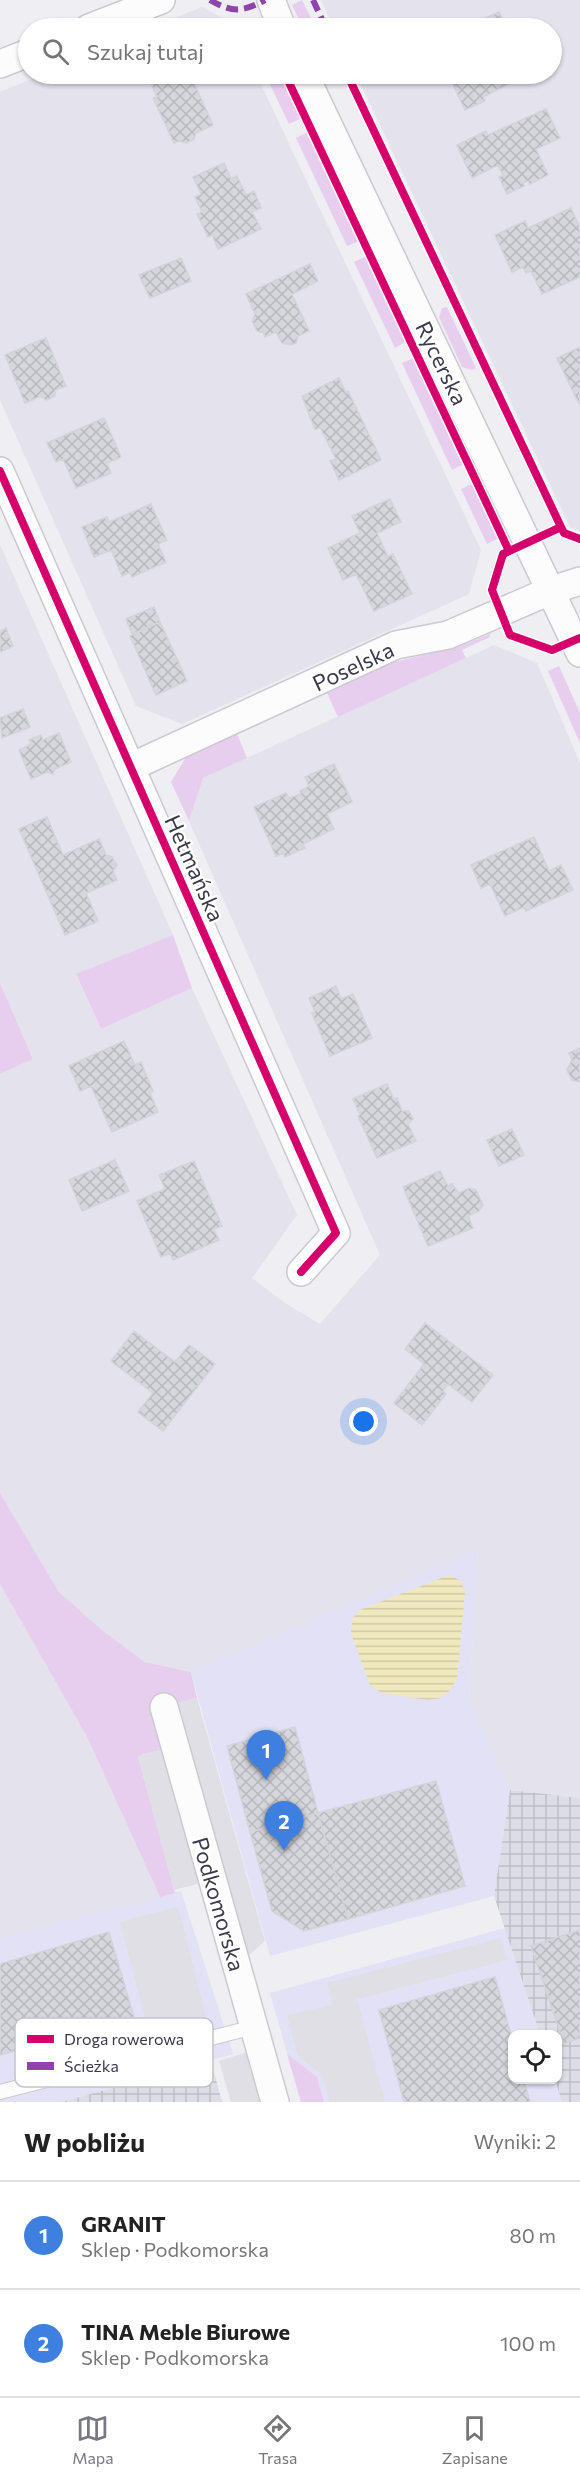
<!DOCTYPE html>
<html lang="pl">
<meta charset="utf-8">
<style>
body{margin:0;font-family:Commissioner,sans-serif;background:#f6f6f6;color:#222}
.controls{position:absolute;right:18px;bottom:18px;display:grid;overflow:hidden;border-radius:12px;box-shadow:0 2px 4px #0004}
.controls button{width:54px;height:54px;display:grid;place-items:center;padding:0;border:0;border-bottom:2px solid #e0e0e0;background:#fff;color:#222;font:30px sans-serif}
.you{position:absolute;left:364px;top:1422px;width:21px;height:21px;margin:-15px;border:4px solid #fff;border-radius:50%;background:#1a73e8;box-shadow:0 0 0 9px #1a73e833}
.badge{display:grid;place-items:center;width:39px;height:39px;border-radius:50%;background:#787885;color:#fff;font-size:20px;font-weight:700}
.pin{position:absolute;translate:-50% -50px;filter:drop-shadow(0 2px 3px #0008)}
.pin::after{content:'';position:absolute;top:32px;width:21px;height:18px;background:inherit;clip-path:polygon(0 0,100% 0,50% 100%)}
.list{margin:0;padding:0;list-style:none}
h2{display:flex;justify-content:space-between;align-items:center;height:78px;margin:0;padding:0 24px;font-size:26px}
h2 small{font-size:20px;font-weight:400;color:#767676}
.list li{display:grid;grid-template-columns:39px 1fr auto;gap:18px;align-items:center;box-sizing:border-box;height:108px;padding:0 24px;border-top:2px solid #e0e0e0}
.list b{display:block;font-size:22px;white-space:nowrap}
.list p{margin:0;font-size:20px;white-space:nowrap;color:#767676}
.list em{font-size:20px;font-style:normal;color:#767676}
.icon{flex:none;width:33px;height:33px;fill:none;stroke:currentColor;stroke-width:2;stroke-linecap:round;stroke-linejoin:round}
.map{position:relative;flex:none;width:580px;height:2102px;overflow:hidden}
.search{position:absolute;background:#fff;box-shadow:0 2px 4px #0004;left:18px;right:18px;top:18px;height:66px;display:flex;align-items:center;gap:15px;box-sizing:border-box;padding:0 21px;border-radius:33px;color:#767676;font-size:22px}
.sheet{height:294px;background:#fff}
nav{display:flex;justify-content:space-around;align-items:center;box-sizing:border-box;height:84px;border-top:2px solid #e0e0e0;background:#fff;font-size:16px;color:#767676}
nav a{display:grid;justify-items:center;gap:3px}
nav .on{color:#787885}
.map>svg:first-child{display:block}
</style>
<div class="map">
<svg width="580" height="2102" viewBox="0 0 580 2102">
<defs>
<pattern id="industrial-grid" width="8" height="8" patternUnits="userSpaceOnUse" patternTransform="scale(1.5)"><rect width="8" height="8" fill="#dddde5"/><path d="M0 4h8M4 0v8" fill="none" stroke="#bebec6"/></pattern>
<pattern id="water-rules" width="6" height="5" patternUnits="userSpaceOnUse" patternTransform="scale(1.5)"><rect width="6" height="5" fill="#f1e9be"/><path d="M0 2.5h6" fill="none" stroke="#cfc9a5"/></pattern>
<pattern id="building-cross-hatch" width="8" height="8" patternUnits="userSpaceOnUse" patternTransform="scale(1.5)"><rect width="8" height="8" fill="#d6d6dd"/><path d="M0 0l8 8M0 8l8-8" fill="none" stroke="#b8b8bf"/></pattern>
</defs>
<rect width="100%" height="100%" fill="#eeeef3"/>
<path fill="#e3e2ed" d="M321 0H580V531L570 527 356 74H552V28H334Z
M202 7 233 24 235 28H150Z
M44 74H256L481 550 469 594 182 724 136 706 0 400V92Z
M0 545 173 935 76 975 101 1029 192 988 297 1215 252 1278 285 1303 320 1324 380 1255 189 821 203 778 466 658 494 645 537 663 580 763V1798L510 1790 469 1700 478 1549 191 1672 145 1662 103 1631 59 1592 0 1493V1074L33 1059 0 983Z
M0 1584 87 1737 160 1897 0 1938Z"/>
<path fill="#e2e1f5" d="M478 1548 469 1700 510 1790 494 1896 270 1956 191 1672Z
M181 1891 233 2054 61 2102H0V1938Z
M505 1928 540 2034H512V2080H555L562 2102H301L270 1993Z"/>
<path fill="url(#industrial-grid)" d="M510 1790 580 1798V2102H562L555 2080H558V2034H540L494 1896Z
M211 2061 222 2102H61Z"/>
<path fill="#e8ceee" d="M302 0 316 28H303L292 5Z
M265 74H280L302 118 289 124Z
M308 132 360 241 347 246 296 138Z
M367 256 407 341 395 348 354 262Z
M447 307 476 368 472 370 462 367 439 317 442 308Z
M414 358 464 464 452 470 402 363Z
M473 483 499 538 487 544 461 489Z
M490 634V637L462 650 466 658 338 717 326 691 386 664 457 647Z
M559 666 580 713V743L548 671Z
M236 731 247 758 203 778 189 821 171 782 186 757Z
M173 935 192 988 101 1029 76 974Z
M0 983 33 1059 0 1074Z
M0 1493 59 1592 103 1631 145 1662 191 1672 197 1698 152 1710 163 1749 138 1756 175 1893 160 1897 87 1737 0 1584Z
M287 2054 317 2077 324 2102H301Z"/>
<path fill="#dfdfe5" d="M197 1698 265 1941 237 1966 212 1880 174 1890 138 1756 174 1746 164 1707Z
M178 1907 207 2022 150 2036 120 1922Z
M501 1938 507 1960 357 1999 385 2102H330L322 2075 298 2056 287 2015 333 2005 327 1983Z
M260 2048 275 2102H231L219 2061Z"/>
<path fill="url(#water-rules)" d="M449 1575 460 1580 465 1591 457 1679 449 1691 440 1698 428 1700 382 1693 370 1685 351 1633 352 1620 360 1610Z"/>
<path fill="url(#building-cross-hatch)" stroke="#d4d3db" stroke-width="1.5" d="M499 12 507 28H463Z
M147 74H185L189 83 193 81 213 125 196 133 194 139 187 143 179 141 174 143 153 98 157 97Z
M448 74H504L509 84 483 97 485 101 465 110Z
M546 109 560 138 536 149 548 175 530 184 528 181 523 183 524 186 507 194 499 177 503 176 498 165 472 178 457 145 486 131 488 135Z
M224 163 231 179 237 176 246 195 254 191 261 208 252 212 261 229 218 249 212 235 208 237 197 214 202 212 195 197 201 194 193 177Z
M571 208 580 228V277L542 294 531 271 526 273 523 267 512 272 495 235 525 221 528 228Z
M181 258 191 281 150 298 139 275Z
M310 264 318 281 292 294 309 331 298 336 296 343 290 345 282 343 276 332 265 337 264 333 257 331 252 321 255 314 246 294Z
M46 338 66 386 55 390V396L46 400 41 396 25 403 5 355Z
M580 347V403L579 404 557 358Z
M339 378 346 393 348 391 381 460 339 480 330 461 336 459 320 427 315 430 302 396Z
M104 418 121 457 107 463 111 473 76 488 63 459 56 462 47 443Z
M390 499 401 522 377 533 388 557 393 554 412 594 374 611 356 574 343 580 328 548 360 533 352 516Z
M151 504 167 540 158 544 166 562 132 577 130 572 122 576 111 550 94 557 82 527 107 517 109 522Z
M154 607 160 622 132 634 126 619Z
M160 622 187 681 156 695 130 636Z
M6 628 13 646 0 652V631Z
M23 709 30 727 2 738 0 718Z
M59 733 71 762 55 769 53 774 47 772 31 779 19 750 31 744 29 740 41 735 43 740Z
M334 764 352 802 327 814 334 829 303 844 305 848 285 857 283 853 276 856 254 807 286 793 289 798 301 794 300 791 309 786 305 777Z
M47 817 63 855 99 839 106 855 112 857 117 865 113 871 117 880 86 893 98 921 65 935 19 829Z
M534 837 549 871 561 865 573 890 526 911 524 907 505 916 490 884 481 888 471 865Z
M336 986 341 999 353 994 372 1038 330 1056 312 1013 315 1012 309 998Z
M124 1041 135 1065 141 1062 153 1091 150 1093 158 1112 112 1132 91 1086 80 1091 69 1066Z
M580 1048V1082L572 1080 567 1070 572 1059 569 1053Z
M387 1084 394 1100 397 1098 402 1111H409L413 1119 408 1124 416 1141 377 1158 358 1116 360 1115 353 1099Z
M512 1129 524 1155 499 1166 487 1140Z
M115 1160 129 1191 82 1211 69 1180Z
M194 1161 222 1226 214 1229 219 1240 173 1260 170 1253 161 1257 137 1201 165 1189 159 1175Z
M440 1171 448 1186 452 1184 459 1193 469 1188 476 1190 483 1205 479 1211 468 1216 473 1228 428 1246 403 1187Z
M425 1323 493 1375 472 1402 448 1384 443 1391 446 1394 422 1425 394 1403 424 1364 405 1349Z
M134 1331 175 1362 189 1345 215 1364 163 1431 138 1412 153 1393 111 1361Z
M295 1727 318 1813 250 1832 227 1746Z
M436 1781 465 1886 348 1919 318 1813Z
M318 1813 348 1919 304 1931 272 1911 250 1832Z
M580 1930V2038L564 2044 531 1946Z
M109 1932 134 2017 0 2055V1964Z
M495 1977 512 2038V2080H524L530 2102H404L379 2010Z"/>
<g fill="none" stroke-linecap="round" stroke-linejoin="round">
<defs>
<path id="lane" d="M0 2092 254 2027"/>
<path id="street" d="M271 0 282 28
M89 28 161 0
M0 64 28 53
M304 74 580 653
M0 471 336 1233 301 1272
M131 767 396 645 448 635 552 590 580 581
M164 1707 275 2102"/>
</defs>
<use href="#lane" stroke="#cacad0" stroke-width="16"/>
<use href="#street" stroke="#cacad0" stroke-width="30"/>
<use href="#lane" stroke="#fcfcfd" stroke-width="14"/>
<use href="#street" stroke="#fcfcfd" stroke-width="27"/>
<path stroke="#8e44ad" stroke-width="6" stroke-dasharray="12 6" stroke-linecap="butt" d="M210 0C232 13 243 12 265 0
M313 0 326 28"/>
<defs>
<path id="cycleway" d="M285 74 509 551
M347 74 561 527 564 533 580 539
M0 471 336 1233 301 1272
M561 527 503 554 492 590 510 635 552 650 580 638"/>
</defs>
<use href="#cycleway" stroke="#fff" stroke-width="11"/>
<use href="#cycleway" stroke="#d6006c" stroke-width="8"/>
</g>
<g text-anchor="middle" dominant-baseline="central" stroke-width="4.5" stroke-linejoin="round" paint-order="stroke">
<g font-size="22" fill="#39394a" stroke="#fff">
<text transform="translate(442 363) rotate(64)">Rycerska</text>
<text transform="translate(353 666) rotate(-25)">Poselska</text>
<text transform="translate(195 868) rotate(66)">Hetmańska</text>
<text transform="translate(219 1904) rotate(74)">Podkomorska</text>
</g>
</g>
<rect x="15" y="2018" width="198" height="69" rx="9" fill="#fff" stroke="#c4c4c9" stroke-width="1.5"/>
<rect x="27" y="2035" width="27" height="8" fill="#d6006c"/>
<rect x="27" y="2062" width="27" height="8" fill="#8e44ad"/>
<g font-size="16" fill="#39394a">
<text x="64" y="2045">Droga rowerowa</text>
<text x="64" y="2072">Ścieżka</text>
</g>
</svg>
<div class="controls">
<button><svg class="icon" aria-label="locate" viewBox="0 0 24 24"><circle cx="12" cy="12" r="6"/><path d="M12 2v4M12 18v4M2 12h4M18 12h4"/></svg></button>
</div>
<div class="you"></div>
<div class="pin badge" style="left:266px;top:1780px;background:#3f7fe0">1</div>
<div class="pin badge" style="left:284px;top:1851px;background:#3f7fe0">2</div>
<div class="search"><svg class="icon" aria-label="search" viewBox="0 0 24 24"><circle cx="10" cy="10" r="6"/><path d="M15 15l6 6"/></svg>Szukaj tutaj</div>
</div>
<section class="sheet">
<h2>W pobliżu<small>Wyniki: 2</small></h2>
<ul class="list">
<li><span class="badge" style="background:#3f7fe0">1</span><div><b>GRANIT</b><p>Sklep · Podkomorska</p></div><em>80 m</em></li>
<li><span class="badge" style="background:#3f7fe0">2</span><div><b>TINA Meble Biurowe</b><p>Sklep · Podkomorska</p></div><em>100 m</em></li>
</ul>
</section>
<nav>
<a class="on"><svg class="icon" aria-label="map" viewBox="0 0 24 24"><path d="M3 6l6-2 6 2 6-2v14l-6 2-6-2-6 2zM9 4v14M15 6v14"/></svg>Mapa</a>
<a><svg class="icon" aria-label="directions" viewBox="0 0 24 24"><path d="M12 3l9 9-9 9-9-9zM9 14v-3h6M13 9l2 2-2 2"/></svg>Trasa</a>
<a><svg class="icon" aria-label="saved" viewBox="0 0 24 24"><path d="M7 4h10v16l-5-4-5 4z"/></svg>Zapisane</a>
</nav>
